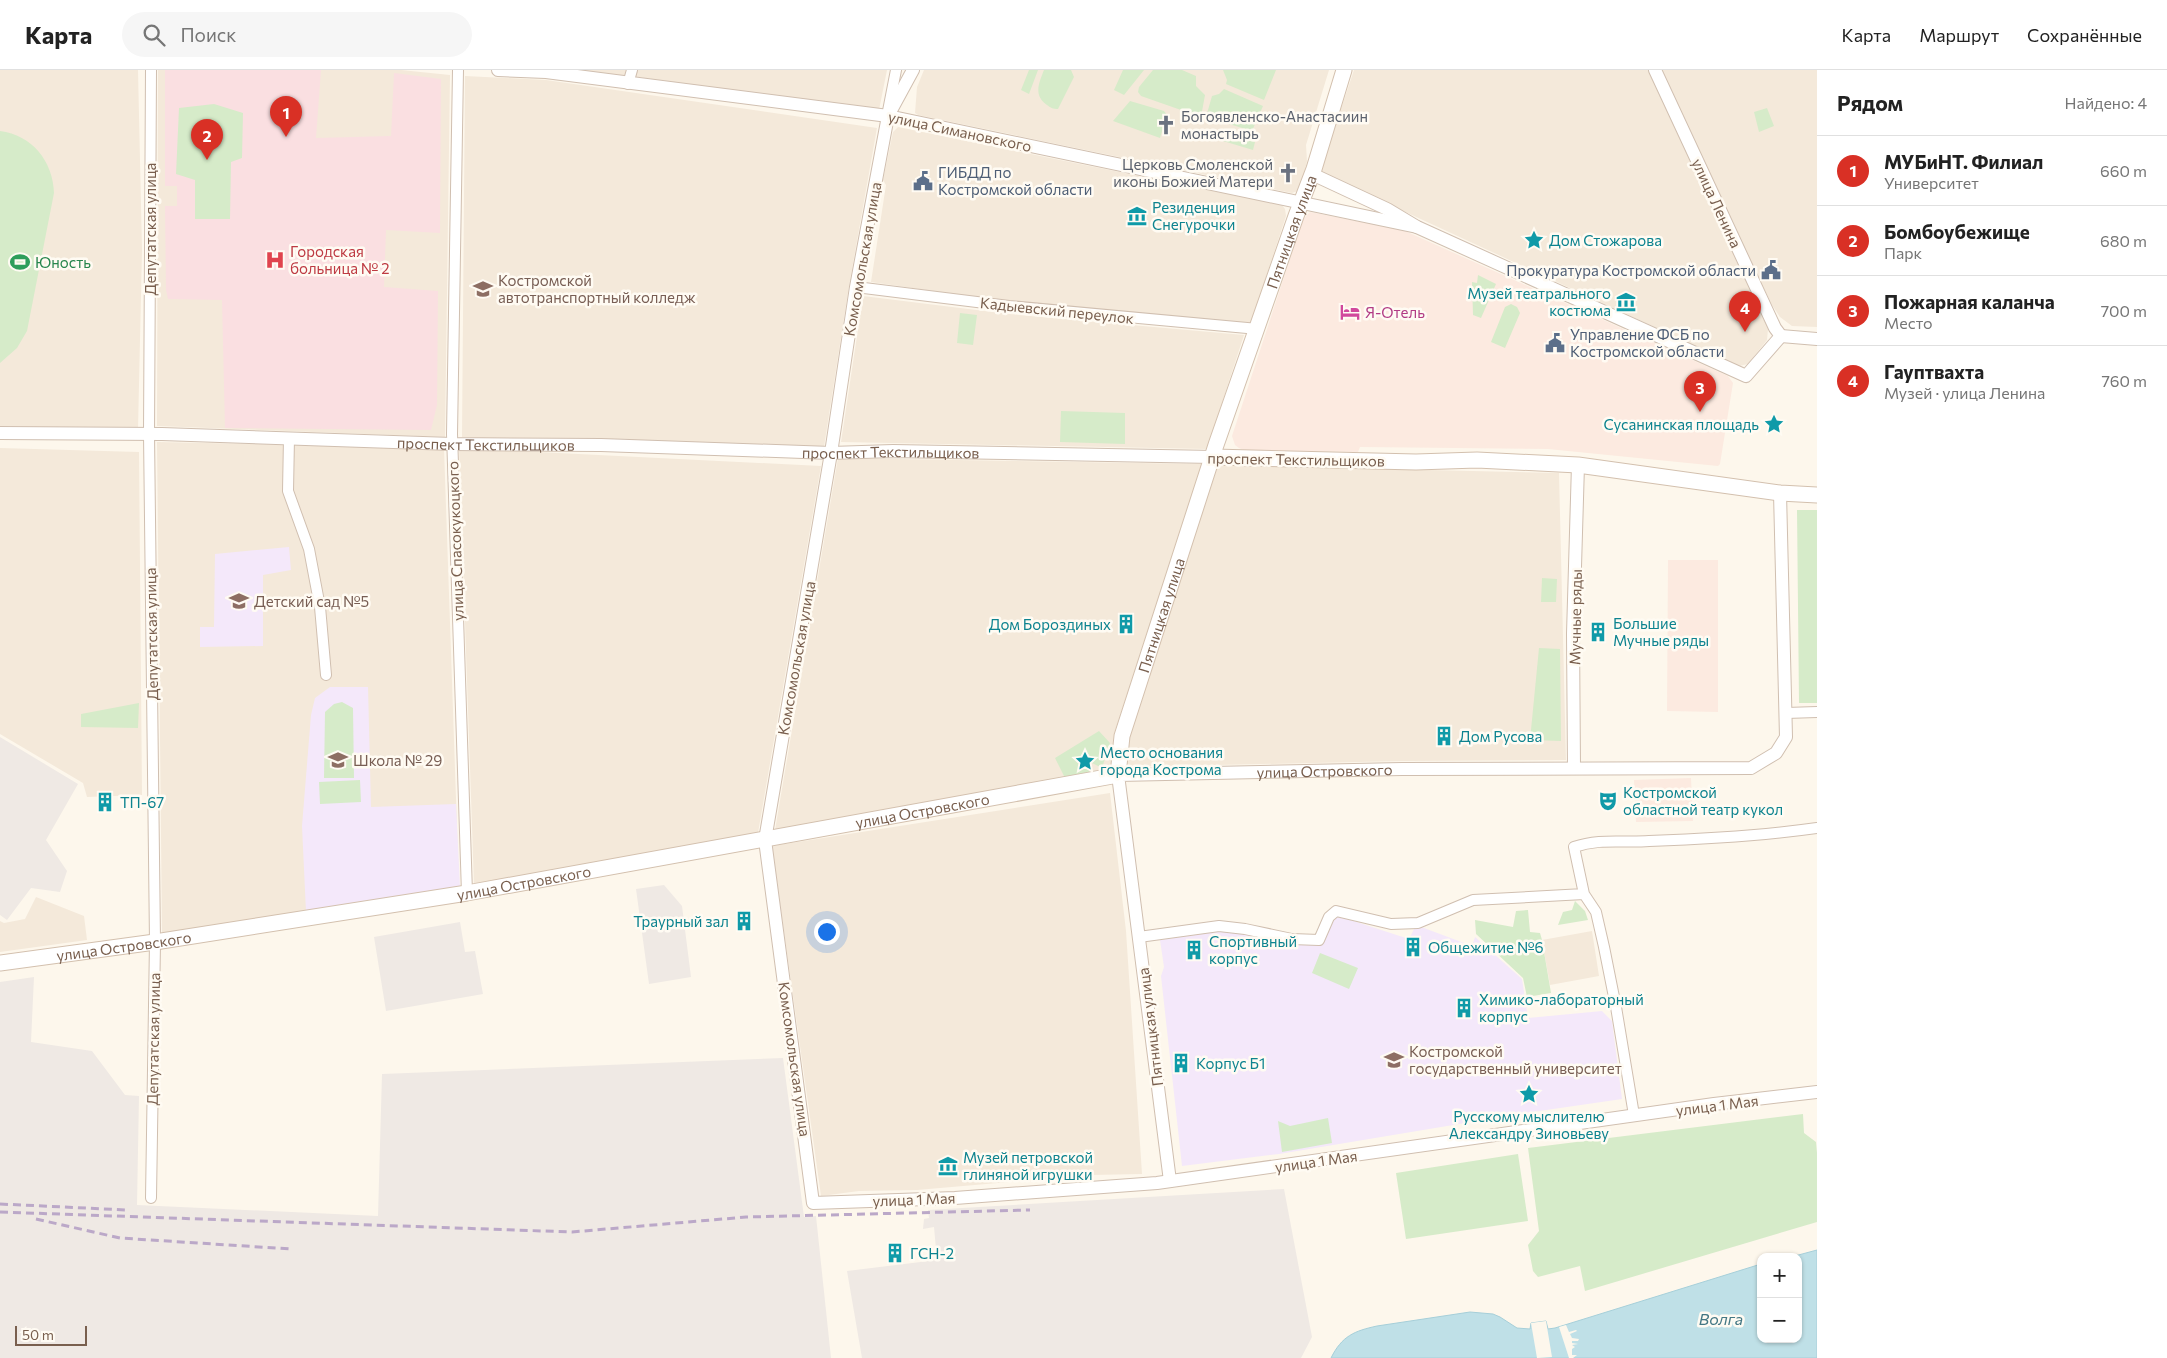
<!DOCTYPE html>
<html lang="ru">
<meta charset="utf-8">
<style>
body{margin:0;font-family:Commissioner,sans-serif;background:#f6f6f6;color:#222}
.controls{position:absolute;right:15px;bottom:15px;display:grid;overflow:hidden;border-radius:10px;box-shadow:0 1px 4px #0004}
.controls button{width:45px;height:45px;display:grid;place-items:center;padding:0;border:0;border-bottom:1px solid #e0e0e0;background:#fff;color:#222;font:25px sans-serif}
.scale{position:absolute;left:15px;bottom:12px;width:72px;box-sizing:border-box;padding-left:5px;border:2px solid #795f4e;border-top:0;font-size:14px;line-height:18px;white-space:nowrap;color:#795f4e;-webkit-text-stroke:4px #fffbf3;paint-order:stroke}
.you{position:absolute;left:826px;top:861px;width:18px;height:18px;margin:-12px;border:4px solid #fff;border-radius:50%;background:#1a73e8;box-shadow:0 0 0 8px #1a73e833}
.badge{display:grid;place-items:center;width:32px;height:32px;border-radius:50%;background:#d93025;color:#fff;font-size:16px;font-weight:700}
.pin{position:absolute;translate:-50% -41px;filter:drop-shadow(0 1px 2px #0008)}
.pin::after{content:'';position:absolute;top:26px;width:18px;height:15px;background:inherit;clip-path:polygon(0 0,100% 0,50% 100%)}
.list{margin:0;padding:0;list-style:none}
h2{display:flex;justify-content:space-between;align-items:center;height:65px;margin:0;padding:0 20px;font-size:21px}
h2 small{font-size:16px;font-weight:400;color:#767676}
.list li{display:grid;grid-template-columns:32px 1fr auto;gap:15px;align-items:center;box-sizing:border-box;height:70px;padding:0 20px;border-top:1px solid #e0e0e0}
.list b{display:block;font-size:19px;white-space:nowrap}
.list p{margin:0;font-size:16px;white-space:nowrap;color:#767676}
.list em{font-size:16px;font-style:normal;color:#767676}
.icon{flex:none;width:28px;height:28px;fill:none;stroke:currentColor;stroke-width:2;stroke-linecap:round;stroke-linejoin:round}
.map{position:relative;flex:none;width:1817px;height:1288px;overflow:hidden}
header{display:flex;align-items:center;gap:30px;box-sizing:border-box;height:70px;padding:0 25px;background:#fff;border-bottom:1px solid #e0e0e0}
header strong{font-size:24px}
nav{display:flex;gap:28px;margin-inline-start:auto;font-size:18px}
.search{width:350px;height:45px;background:#f6f6f6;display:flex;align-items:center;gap:12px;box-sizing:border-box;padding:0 18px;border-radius:28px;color:#767676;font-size:19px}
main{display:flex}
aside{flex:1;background:#fff}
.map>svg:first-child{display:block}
</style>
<header>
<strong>Карта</strong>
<div class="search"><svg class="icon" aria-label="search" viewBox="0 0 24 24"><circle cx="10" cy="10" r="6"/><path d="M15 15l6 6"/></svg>Поиск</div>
<nav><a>Карта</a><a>Маршрут</a><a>Сохранённые</a></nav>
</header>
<main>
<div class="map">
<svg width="1817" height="1288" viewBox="0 0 1817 1288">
<rect width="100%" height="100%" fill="#fdf7ec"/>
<path fill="#f4e9da" d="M0 0H138L142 180 138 360 0 356Z
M158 0H401L450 5 445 367 157 356Z
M567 0H887L879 40 630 6Z
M924 0H1329L1306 75 1307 91 1303 110 1298 121 1292 123 918 45 915 43 917 17Z
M1354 0H1648L1768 259 1767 270 1748 294 1739 296 1321 103 1320 102Z
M1659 0H1817V257L1792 256 1780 247 1772 235Z
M465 6 546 10 877 58 849 216 824 377 543 371 462 367Z
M898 57 1282 135 1285 139 1286 146 1251 253 1003 231 871 212 886 115 883 110 893 62Z
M863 226 1009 244 1244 265 1207 379 841 372Z
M157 372 444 378 459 816 162 864Z
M0 378 139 382 142 725 87 727 83 713 0 664Z
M459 378 821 396 758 763 474 814Z
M838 388 1202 394 1114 664 1110 703 775 760Z
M1218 395 1559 403 1566 690 1402 691 1127 697 1129 668Z
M1110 723 1126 861 1142 1104 1091 1105 917 1120 859 1121 821 1126 772 776Z
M36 827 84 846 87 870 0 882V851L4 853 25 849Z
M1592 861 1599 906 1550 915 1542 870Z"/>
<path fill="#fceae0" d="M1310 142 1403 160 1728 306 1733 313 1720 394 1718 396 1548 379 1360 377 1358 382 1244 380 1239 378 1235 375 1232 366 1303 149Z
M1668 490H1718V642L1667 641Z
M1691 708 1693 751 1636 752 1634 710Z"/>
<path fill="#efe9e4" d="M0 667 78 714 46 770 67 801 60 822 31 818 7 850 0 845Z
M664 815 682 836 691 907 649 914 636 819Z
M460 852 465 882 475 881 483 924 386 941 374 867Z
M34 907 31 972 92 981 125 1025 139 1026 137 1135 378 1146 382 1004 783 988 804 1147 816 1146 831 1288H0V912Z
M1284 1119 1312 1267 1301 1288H862L847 1201 937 1190 934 1157 923 1159 924 1149 929 1148 928 1140Z"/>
<path fill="#f4e8fa" d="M289 477 291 500 263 505V576L200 577V557H214L215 484Z
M330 617H368L371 737 456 734 460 817 306 842 302 756 311 645 315 628Z
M1335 845 1409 869 1416 855 1472 876 1475 867 1522 909 1528 948 1602 941 1612 951 1622 1029 1519 1044 1279 1084 1182 1096 1161 906 1164 897 1160 870 1223 861 1322 875Z"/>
<path fill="#fadfe1" d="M165 0H321L316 68 391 66 394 3 441 9 440 163 386 160 384 217 438 221 437 335 431 360 225 358 222 230 168 229 166 220 165 136H177V116H165Z"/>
<path fill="#d6ebc9" d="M1029 0H1038L1029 24 1021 20Z
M1044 0H1071L1074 7 1058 39C1053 39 1051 38 1047 35 1033 25 1039 13 1044 0Z
M1123 0H1144L1124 25 1114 20Z
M1153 0H1182L1196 6V16L1205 25 1201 47 1141 26 1138 22 1139 17Z
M1223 0H1276L1264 30 1226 14 1227 10Z
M1224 19 1263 36 1252 61 1206 47 1212 26 1219 24Z
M1130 31 1164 41 1167 45 1160 68 1113 51Z
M214 34 243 43 242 88 231 92 230 149H195V110L176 104 179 38Z
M1767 38 1774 56 1759 62 1754 42Z
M0 61C32 65 53 91 54 123L27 261 17 278 0 293Z
M1225 64 1255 72 1253 80 1223 71Z
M1478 205 1496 214 1481 248 1473 245 1472 212 1477 213Z
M1511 234 1517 237 1520 243 1505 278 1491 272 1505 237Z
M960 243 977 245 973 275 957 273Z
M1061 341 1125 343V374L1060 372Z
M1797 440H1817V633H1799Z
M1542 508 1557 509 1556 532H1541Z
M1539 578 1560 579 1561 671 1530 670Z
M342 632 353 638 354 708H324L325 642 334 634Z
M139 633 138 658 81 657V644Z
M1099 661 1110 673 1102 698 1092 693 1089 684H1082L1078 689 1079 695 1088 698 1090 703 1065 708 1055 688Z
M360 710 361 732 320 734 319 712Z
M1575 831 1585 841 1588 850 1558 855 1563 842 1572 840Z
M1528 840 1530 862 1540 863 1542 870 1551 923 1527 927 1523 908 1476 864 1475 850 1513 857 1516 841Z
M1320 883 1358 898 1349 919 1312 903Z
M1803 1044 1804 1063 1816 1072 1817 1083V1152L1585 1221 1580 1196 1538 1207 1533 1201 1528 1175 1539 1161 1528 1078Z
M1328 1048 1332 1073 1282 1082 1278 1051 1290 1056Z
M1518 1084 1528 1151 1406 1169 1396 1103Z"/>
<path fill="#bfe0e7" stroke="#a6cfd9" d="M1817 1180V1288H1331C1342 1266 1354 1261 1377 1256L1470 1242 1493 1244 1500 1247 1517 1258 1530 1259 1531 1253 1546 1251 1548 1259 1555 1258 1761 1194V1269H1798V1187H1791Z"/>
<path fill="#fdf7ec" d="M1546 1251 1552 1287 1537 1288 1531 1253Z
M1566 1255 1569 1262 1576 1260 1577 1261 1570 1264 1572 1268 1579 1269 1578 1271H1572V1273L1578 1274 1572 1275 1575 1277 1572 1279V1285H1577L1573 1288H1569L1559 1257Z"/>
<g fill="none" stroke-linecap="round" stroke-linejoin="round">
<defs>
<path id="minor" d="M151 0 149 364 155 872 151 1128
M458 0 452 364 467 823
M628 14 632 0
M888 41 896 0
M856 217 1009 236 1258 259
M289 368 288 421 309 479 320 537 326 605
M1786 643 1817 642
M1139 867 1219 856 1245 859 1292 869 1319 870 1329 847 1336 841 1391 854 1418 853 1473 830 1584 824
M1634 1045 1616 937 1604 877 1596 842 1584 824 1574 777C1600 768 1622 773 1649 771 1705 769 1761 766 1817 758"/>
<g id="tertiary">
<path d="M498 0 546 2 888 46 1417 157"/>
<path d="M913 0 888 46 856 217 831 383 765 770 813 1133 955 1128 1157 1113 1714 1034 1817 1022"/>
<path d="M1655 0 1775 258 1781 266"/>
<path d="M1312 104 1387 139 1417 157 1746 306 1781 266"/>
<path d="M1781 266 1817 269"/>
<path id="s1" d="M0 363 162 364 452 374 601 375 831 383 893 381 1213 387"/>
<path d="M1574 698 1573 564 1578 395"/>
<path id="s2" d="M1170 1111 1118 705 1402 699 1751 698 1776 683 1786 667 1780 423"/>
</g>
<g id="secondary">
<path d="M1213 387 1416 392 1477 390 1578 395 1780 423 1817 425"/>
<path id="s3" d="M0 893 155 872 467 823 1118 705 1122 666 1216 375 1296 146 1314 99 1344 0"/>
</g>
</defs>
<use href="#minor" stroke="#d0bfb0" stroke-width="12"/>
<use href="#tertiary" stroke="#d0bfb0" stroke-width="14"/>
<use href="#secondary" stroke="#d3c0ae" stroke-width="17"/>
<use href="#minor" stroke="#fff" stroke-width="10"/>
<use href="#tertiary" stroke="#fff" stroke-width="12"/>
<use href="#secondary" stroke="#fff" stroke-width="15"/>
<path stroke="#bba8c8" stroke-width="3" stroke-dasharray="8 5" stroke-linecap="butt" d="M0 1134 127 1140
M0 1142 572 1162 746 1147 1030 1140
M36 1149 120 1168 291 1179"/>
</g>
<defs>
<symbol id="church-bare" viewBox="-9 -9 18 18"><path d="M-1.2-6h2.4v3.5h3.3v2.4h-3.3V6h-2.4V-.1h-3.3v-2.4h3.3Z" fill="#6b7280" stroke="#fffbf3" stroke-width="2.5" paint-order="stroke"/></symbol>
<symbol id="civic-bare" viewBox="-9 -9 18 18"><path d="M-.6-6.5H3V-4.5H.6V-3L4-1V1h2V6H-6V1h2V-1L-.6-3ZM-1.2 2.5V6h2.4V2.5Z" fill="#5c6f8a" stroke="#fffbf3" stroke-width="2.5" paint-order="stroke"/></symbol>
<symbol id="museum-bare" viewBox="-9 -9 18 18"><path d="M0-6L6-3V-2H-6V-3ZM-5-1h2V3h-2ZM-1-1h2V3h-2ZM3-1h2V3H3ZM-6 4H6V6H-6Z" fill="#0f9aa8" stroke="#fffbf3" stroke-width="2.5" paint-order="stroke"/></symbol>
<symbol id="sight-bare" viewBox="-9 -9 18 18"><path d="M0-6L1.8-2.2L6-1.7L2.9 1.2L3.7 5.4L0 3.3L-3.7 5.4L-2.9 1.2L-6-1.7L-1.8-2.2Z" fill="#0f9aa8" stroke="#fffbf3" stroke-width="2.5" paint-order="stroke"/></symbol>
<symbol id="hospital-bare" viewBox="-9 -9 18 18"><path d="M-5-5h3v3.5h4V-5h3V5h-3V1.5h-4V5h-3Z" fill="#e0444e" stroke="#fffbf3" stroke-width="2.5" paint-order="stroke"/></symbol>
<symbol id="stadium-bare" viewBox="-9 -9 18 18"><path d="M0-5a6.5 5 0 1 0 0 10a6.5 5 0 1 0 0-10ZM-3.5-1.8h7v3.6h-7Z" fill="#2e9e5b" stroke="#fffbf3" stroke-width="2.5" paint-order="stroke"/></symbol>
<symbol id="university-bare" viewBox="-9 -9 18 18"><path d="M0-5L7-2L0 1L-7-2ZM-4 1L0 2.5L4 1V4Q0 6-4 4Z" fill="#8d6e63" stroke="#fffbf3" stroke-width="2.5" paint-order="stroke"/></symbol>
<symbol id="hotel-bare" viewBox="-9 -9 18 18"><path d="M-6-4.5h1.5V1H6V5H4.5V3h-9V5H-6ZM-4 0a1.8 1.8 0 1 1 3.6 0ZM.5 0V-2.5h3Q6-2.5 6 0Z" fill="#d1479c" stroke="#fffbf3" stroke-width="2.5" paint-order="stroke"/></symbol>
<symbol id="school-bare" viewBox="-9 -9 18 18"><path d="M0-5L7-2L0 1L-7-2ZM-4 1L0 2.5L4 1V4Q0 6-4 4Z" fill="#8d6e63" stroke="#fffbf3" stroke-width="2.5" paint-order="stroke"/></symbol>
<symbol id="building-bare" viewBox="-9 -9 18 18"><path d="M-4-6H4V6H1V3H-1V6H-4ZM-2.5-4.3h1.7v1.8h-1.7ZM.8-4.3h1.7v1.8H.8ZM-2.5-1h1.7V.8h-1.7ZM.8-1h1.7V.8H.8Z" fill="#0f9aa8" stroke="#fffbf3" stroke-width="2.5" paint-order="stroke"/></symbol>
<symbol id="theatre-bare" viewBox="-9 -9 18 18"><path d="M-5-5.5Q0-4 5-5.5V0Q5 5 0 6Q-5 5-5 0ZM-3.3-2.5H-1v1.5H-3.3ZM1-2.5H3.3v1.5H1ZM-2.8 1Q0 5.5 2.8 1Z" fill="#0f9aa8" stroke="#fffbf3" stroke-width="2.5" paint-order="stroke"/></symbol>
</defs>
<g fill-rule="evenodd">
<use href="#church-bare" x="1152" y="41" width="28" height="28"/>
<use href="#church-bare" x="1274" y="89" width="28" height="28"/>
<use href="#civic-bare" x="909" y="97" width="28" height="28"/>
<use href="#museum-bare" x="1123" y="132" width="28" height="28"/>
<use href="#sight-bare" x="1520" y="156" width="28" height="28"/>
<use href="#hospital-bare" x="261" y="176" width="28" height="28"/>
<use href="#stadium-bare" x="6" y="178" width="28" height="28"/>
<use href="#civic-bare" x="1757" y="186" width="28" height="28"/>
<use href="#university-bare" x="469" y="205" width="28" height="28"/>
<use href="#museum-bare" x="1612" y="218" width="28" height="28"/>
<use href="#hotel-bare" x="1336" y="228" width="28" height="28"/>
<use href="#civic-bare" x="1541" y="259" width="28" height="28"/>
<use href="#sight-bare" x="1760" y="340" width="28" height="28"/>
<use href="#school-bare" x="225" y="517" width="28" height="28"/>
<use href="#building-bare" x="1112" y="540" width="28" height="28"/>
<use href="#building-bare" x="1584" y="548" width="28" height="28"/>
<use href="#building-bare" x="1430" y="652" width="28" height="28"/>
<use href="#school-bare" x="324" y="676" width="28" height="28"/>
<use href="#sight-bare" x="1071" y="677" width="28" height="28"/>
<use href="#theatre-bare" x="1594" y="717" width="28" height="28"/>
<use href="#building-bare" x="91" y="718" width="28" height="28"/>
<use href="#building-bare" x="730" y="837" width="28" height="28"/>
<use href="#building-bare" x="1399" y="863" width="28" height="28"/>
<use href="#building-bare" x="1180" y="866" width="28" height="28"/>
<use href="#building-bare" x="1450" y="924" width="28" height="28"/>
<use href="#university-bare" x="1380" y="976" width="28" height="28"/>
<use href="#building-bare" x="1167" y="979" width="28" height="28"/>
<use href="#sight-bare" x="1515" y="1010" width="28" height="28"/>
<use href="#museum-bare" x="934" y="1082" width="28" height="28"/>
<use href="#building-bare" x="881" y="1169" width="28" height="28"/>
</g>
<g text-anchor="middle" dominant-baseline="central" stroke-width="5" stroke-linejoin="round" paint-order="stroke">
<g font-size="15" fill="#5b616d" stroke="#fffbf3" text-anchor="start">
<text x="1181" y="46">Богоявленско-Анастасиин<tspan x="1181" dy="17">монастырь</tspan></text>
<text x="1273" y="94" text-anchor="end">Церковь Смоленской<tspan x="1273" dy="17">иконы Божией Матери</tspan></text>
</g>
<g font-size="15" fill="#795f4e" stroke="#fffbf3">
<text transform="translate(960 61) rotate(12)">улица Симановского</text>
<text transform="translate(1717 133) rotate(65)">улица Ленина</text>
<text transform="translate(150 159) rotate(-90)">Депутатская улица</text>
<text stroke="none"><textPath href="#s3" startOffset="1705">Пятницкая улица</textPath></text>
<text transform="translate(862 189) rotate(-80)">Комсомольская улица</text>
<text transform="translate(1057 240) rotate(6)">Кадыевский переулок</text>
<text stroke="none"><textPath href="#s1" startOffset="486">проспект Текстильщиков</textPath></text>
<text stroke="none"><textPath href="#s1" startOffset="891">проспект Текстильщиков</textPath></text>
<text transform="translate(1296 389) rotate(1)">проспект Текстильщиков</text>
<text transform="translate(455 471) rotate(-92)">улица Спасокукоцкого</text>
<text stroke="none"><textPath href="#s3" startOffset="1300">Пятницкая улица</textPath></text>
<text transform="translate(1575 547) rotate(-89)">Мучные ряды</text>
<text transform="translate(151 564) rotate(-91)">Депутатская улица</text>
<text transform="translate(796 588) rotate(-80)">Комсомольская улица</text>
<text stroke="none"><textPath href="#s2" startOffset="616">улица Островского</textPath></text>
<text stroke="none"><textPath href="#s3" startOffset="935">улица Островского</textPath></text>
<text stroke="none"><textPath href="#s3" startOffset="530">улица Островского</textPath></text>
<text stroke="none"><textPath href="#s3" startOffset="125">улица Островского</textPath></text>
<text transform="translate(1150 957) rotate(-97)">Пятницкая улица</text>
<text transform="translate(153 969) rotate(-89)">Депутатская улица</text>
<text transform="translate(795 989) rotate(82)">Комсомольская улица</text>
<text transform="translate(1717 1035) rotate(-7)">улица 1 Мая</text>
<text transform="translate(1316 1091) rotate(-8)">улица 1 Мая</text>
<text transform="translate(914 1129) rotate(-2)">улица 1 Мая</text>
</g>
<g font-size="15" fill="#4e5e75" stroke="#fffbf3" text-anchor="start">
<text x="938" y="102">ГИБДД по<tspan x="938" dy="17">Костромской области</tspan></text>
<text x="1756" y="200" text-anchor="end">Прокуратура Костромской области</text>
<text x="1570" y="264">Управление ФСБ по<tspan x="1570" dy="17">Костромской области</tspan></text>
</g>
<g font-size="15" fill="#0d838f" stroke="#fffbf3" text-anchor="start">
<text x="1152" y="137">Резиденция<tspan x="1152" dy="17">Снегурочки</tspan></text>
<text x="1549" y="170">Дом Стожарова</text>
<text x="1611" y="223" text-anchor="end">Музей театрального<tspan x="1611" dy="17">костюма</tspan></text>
<text x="1759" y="354" text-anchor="end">Сусанинская площадь</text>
<text x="1613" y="553">Большие<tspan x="1613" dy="17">Мучные ряды</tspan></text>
<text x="1111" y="554" text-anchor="end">Дом Бороздиных</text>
<text x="1459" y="666">Дом Русова</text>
<text x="1100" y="682">Место основания<tspan x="1100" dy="17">города Кострома</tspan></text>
<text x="1623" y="722">Костромской<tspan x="1623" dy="17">областной театр кукол</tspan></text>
<text x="120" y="732">ТП-67</text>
<text x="729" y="851" text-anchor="end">Траурный зал</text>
<text x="1209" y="871">Спортивный<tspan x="1209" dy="17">корпус</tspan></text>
<text x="1428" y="877">Общежитие №6</text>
<text x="1479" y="929">Химико-лабораторный<tspan x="1479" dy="17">корпус</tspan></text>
<text x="1196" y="993">Корпус Б1</text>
<text x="1529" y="1046" text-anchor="middle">Русскому мыслителю<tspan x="1529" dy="17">Александру Зиновьеву</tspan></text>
<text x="963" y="1087">Музей петровской<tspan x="963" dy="17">глиняной игрушки</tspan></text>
<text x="910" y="1183">ГСН-2</text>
</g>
<g font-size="15" fill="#be3a42" stroke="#fffbf3" text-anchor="start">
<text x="290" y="181">Городская<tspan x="290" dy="17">больница № 2</tspan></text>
</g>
<g font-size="15" fill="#27864d" stroke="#fffbf3" text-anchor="start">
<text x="35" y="192">Юность</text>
</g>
<g font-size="15" fill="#785e54" stroke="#fffbf3" text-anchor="start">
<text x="498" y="210">Костромской<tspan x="498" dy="17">автотранспортный колледж</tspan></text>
<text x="254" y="531">Детский сад №5</text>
<text x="353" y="690">Школа № 29</text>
<text x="1409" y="981">Костромской<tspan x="1409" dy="17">государственный университет</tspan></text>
</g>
<g font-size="15" fill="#b23c85" stroke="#fffbf3" text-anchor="start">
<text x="1365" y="242">Я-Отель</text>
</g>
<g font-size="16" font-style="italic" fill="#437784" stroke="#fffbf3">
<text x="1721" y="1248">Волга</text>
</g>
</g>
</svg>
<div class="controls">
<button>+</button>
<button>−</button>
</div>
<div class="scale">50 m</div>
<div class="you"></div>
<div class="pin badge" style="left:286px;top:67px">1</div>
<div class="pin badge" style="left:207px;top:90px">2</div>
<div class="pin badge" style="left:1700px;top:342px">3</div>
<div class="pin badge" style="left:1745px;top:262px">4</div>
</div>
<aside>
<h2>Рядом<small>Найдено: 4</small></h2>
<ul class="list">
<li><span class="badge">1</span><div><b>МУБиНТ. Филиал</b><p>Университет</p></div><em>660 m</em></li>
<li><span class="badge">2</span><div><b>Бомбоубежище</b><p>Парк</p></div><em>680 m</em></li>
<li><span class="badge">3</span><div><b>Пожарная каланча</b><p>Место</p></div><em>700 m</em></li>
<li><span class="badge">4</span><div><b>Гауптвахта</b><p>Музей · улица Ленина</p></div><em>760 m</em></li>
</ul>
</aside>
</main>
